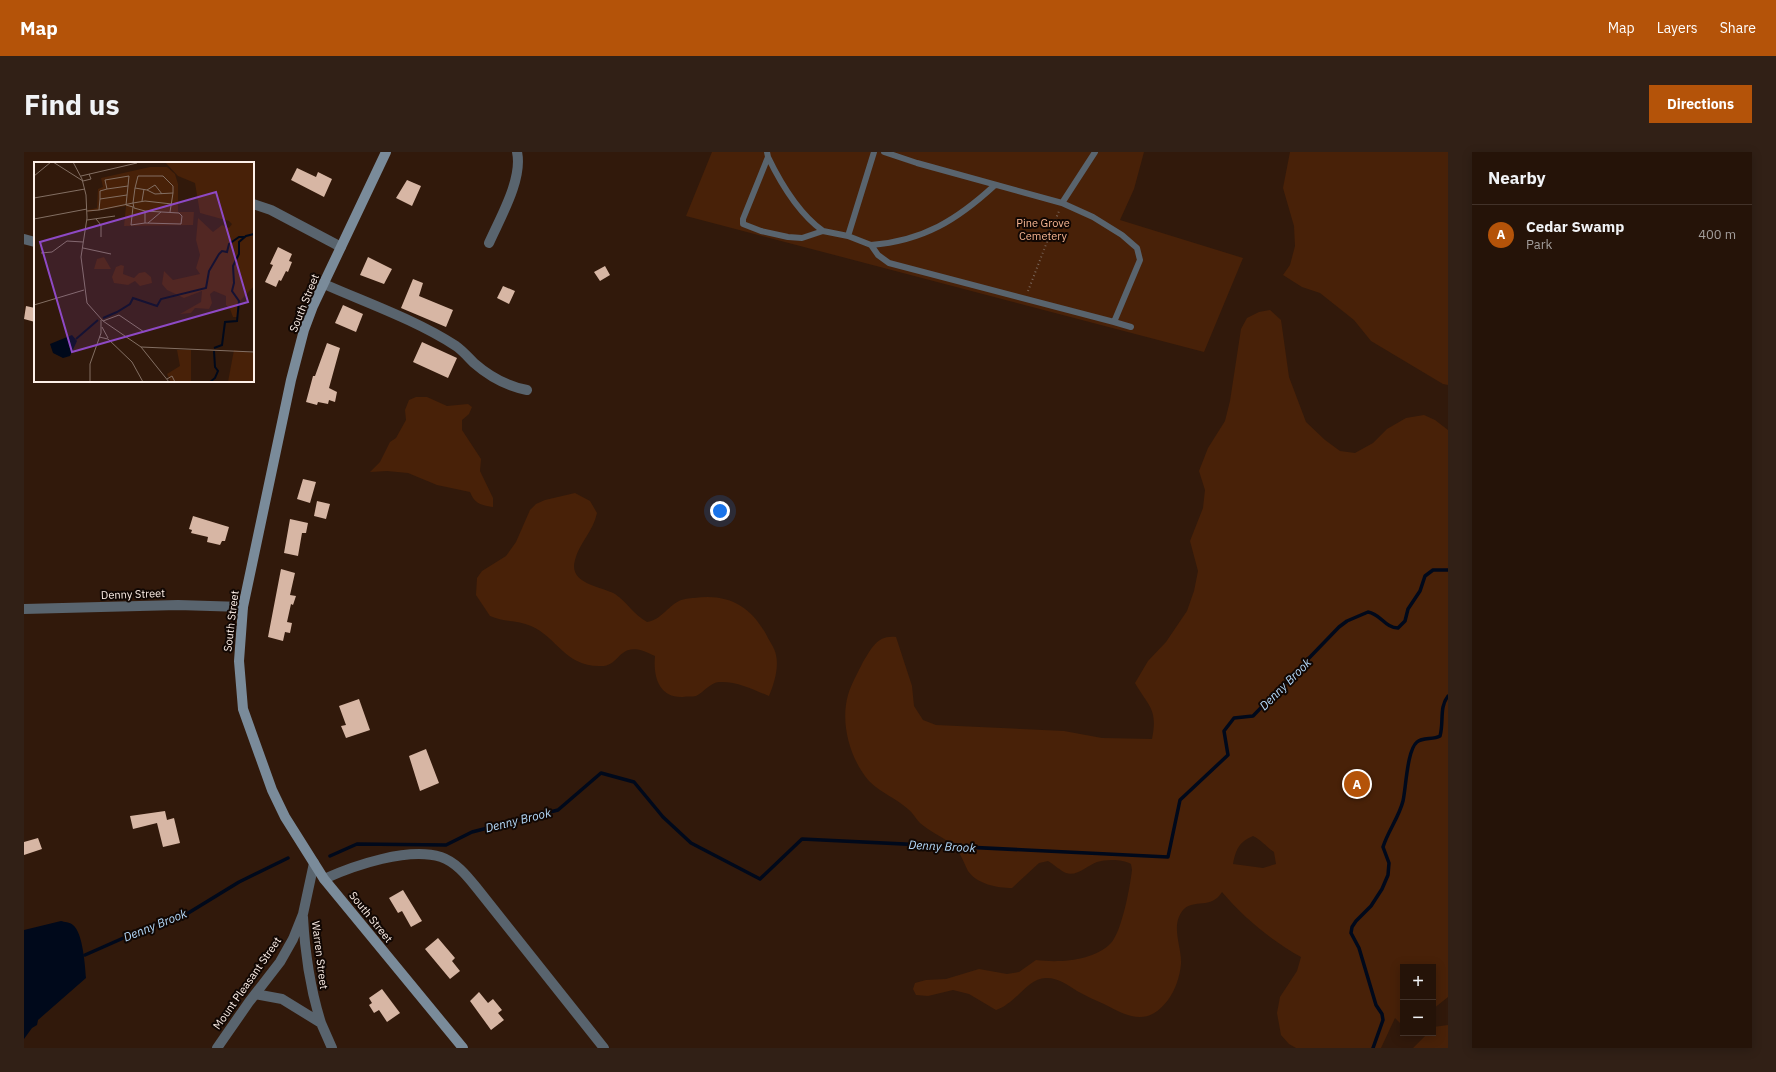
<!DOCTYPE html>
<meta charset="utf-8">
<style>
body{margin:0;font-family:"IBM Plex Sans",sans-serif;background:#312016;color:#f1f3f6}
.controls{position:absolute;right:12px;bottom:12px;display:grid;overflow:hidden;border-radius:0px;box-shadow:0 2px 10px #0003}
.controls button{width:36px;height:36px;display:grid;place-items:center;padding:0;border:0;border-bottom:1px solid #423229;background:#251308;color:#f1f3f6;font:20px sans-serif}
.you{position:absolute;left:696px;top:359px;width:14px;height:14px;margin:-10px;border:3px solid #fff;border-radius:50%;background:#1a73e8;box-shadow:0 0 0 6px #1a73e833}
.badge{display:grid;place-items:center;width:26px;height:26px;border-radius:50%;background:#b45309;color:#fff;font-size:13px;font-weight:700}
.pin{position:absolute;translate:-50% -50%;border:2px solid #fff;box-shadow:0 1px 4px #0006}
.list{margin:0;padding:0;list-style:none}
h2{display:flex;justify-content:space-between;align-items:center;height:52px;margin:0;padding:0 16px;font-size:17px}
h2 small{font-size:13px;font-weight:400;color:#a39e9c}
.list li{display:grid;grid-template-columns:26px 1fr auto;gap:12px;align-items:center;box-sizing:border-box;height:60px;padding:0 16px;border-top:1px solid #423229}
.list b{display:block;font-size:15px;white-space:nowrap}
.list p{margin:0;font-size:13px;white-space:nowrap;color:#a39e9c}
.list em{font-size:13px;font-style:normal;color:#a39e9c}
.map{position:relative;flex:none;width:1424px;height:896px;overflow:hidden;border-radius:0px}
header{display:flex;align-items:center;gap:24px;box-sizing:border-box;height:56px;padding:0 20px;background:#b45309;color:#fff}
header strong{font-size:19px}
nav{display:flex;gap:22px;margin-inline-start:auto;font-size:14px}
.intro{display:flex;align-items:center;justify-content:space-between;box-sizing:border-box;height:96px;padding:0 24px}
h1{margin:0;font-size:28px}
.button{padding:10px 18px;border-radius:0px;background:#b45309;color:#fff;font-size:14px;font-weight:700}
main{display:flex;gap:24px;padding:0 24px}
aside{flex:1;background:#251308;border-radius:0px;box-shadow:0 2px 10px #0003}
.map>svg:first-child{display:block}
</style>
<header>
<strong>Map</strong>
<nav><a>Map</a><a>Layers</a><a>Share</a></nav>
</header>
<div class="intro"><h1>Find us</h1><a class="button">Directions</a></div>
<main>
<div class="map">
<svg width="1424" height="896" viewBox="0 0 1424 896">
<rect width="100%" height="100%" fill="#31190b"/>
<path fill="#482108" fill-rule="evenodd" d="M688 0H1120L1110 37 1096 68 1219 106 1180 200 662 64Z
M1266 0H1424V233L1419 232 1347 189 1330 168 1296 141 1278 135 1259 123 1266 113 1271 94 1270 74 1259 36Z
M1246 158 1257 168 1265 225 1282 270 1301 288 1316 299 1331 301 1349 291 1363 277 1382 266 1400 263 1411 268 1424 278V845L1409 857V815H1379V874L1371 866 1357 896H1272L1265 892 1257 883 1253 861 1256 845 1273 819 1277 805C1247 788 1221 767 1198 740 1187 758 1170 746 1159 758 1146 774 1158 795 1157 812 1156 824 1151 839 1144 848 1123 875 1105 865 1080 852 1071 848 1062 844 1053 839 1044 833 1034 826 1023 826 1007 825 995 845 983 852 980 855 976 856 972 858L945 842 929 838 904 844 892 843 889 837 891 831 902 828 922 827 955 817 983 822 995 820 1012 808C1035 811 1070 809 1087 791 1098 779 1106 735 1108 718L1107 712C1099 707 1082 707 1073 710 1064 713 1053 725 1042 721 1037 719 1029 712 1024 709L1015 711 988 736C973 736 953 732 944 719 938 707 937 700 926 691 917 684 905 679 896 671 892 667 889 661 884 657 872 646 857 641 845 629 826 607 816 571 824 543 827 533 834 520 839 510 848 496 853 483 872 485L888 534 890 554 899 568 912 573 1040 579 1078 586 1128 587C1134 557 1125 555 1111 531L1124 509 1142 490 1163 459 1170 439 1174 419 1166 389 1179 356 1181 338 1175 319 1184 296 1201 269 1206 249 1217 177 1223 166 1235 160ZM1229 684C1238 688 1242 695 1250 700L1252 712 1239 716 1209 712C1212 697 1215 690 1229 684Z
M392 245H403L423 254 444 252 448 255 445 262 438 268V278L457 307 456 319 469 346V355C457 353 451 352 446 340L413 333 384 321 363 319 346 320 356 310 366 290 372 286 382 268 381 258 385 248Z
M551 341 566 349 573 361C569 380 555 391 551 408 544 432 576 434 591 442 603 450 610 463 623 470 637 468 643 455 655 449 659 447 666 446 670 446 704 441 727 454 743 484 745 489 751 496 752 503 755 516 750 532 745 544 730 538 713 529 695 530 687 530 680 540 672 544 668 545 663 544 659 545 635 546 629 525 631 504 593 484 599 514 577 514 541 515 533 485 507 474 494 468 479 470 466 464L452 443 453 426 458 419 482 404 492 390 506 358 512 352 521 348Z
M1424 873V896H1389L1404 881H1409V875Z"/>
<path fill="#00091b" d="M37 769C40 770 46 770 49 773 59 781 61 813 62 826L14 868 13 873 8 876 0 887V778Z"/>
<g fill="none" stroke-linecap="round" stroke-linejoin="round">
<path stroke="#00091b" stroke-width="3.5" d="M306 704 333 692 422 693 448 680 534 658 577 621 610 630 639 665 667 691 736 727 778 687 1144 705 1156 648 1204 603 1200 579 1210 566 1229 564 1315 475 1323 469 1344 460C1357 462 1361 476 1374 476L1381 469 1384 457 1396 439 1401 424 1409 418H1424
M61 803 122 776 161 763 215 730 264 706
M1349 896 1359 868 1358 862 1352 853 1335 796 1327 781 1328 775 1332 769 1347 754 1358 737 1364 723 1365 711 1359 695C1364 679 1375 665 1379 649 1382 636 1383 598 1393 590 1399 585 1409 588 1416 584 1420 570 1415 555 1424 544"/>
</g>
<path fill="#d7b6a4" d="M273 16 292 25 294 20 308 27 300 45 267 28Z
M383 28 397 34 388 54 372 46Z
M254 95 268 102 265 109 268 110 264 120 262 119 257 129 255 128 252 135 241 130 249 113 246 112Z
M344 105 368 117 360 132 336 123Z
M581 114 586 123 576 129 570 120Z
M389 127 399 131 395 144 429 158 422 175 377 156Z
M479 134 491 139 485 152 473 146Z
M319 153 339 162 332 180 311 171Z
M2 154 11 156V170L0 167Z
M398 190 433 206 424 226 389 210Z
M303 191 316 196 305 236 313 240 311 250 305 248 304 252 294 250 293 253 282 250 289 224H291Z
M279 327 292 330 286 351 273 347Z
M293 349 306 352 302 367 290 364Z
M169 364 205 375 201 389H198L196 393 183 390 184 385 167 381 168 378 165 377Z
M266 367 284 371 282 381H278L274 404 260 401Z
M257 417 271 421 266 443 272 444 269 453 267 452 263 470 268 471 266 481 261 480 259 489 244 485Z
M335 547 346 578 322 586 317 574 322 573 315 554Z
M402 597 415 631 396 639 385 604Z
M141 659 143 668 150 666 156 691 139 695 133 671 109 677 106 664Z
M14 686 18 697 0 703V690Z
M379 738 398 769 387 775 378 759 374 761 365 746Z
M414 786 431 806 428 809 436 819 426 827 401 797Z
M358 837 376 861 363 870 355 858 350 861 345 853 348 851 345 846Z
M455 840 464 851 469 847 478 858 474 861 480 868 467 878 446 849Z"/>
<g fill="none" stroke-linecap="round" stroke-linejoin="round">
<path stroke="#776357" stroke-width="2" stroke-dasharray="1 3" stroke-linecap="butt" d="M1004 139 1035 59"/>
<path stroke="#59646e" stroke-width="6" d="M743 0 744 5 719 67V72L737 79 764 85 778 86 799 79 824 84
M850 0 824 84 847 93 854 103 865 111 1090 170 1116 108 1113 96 1098 83 1069 65 1038 51 893 11 860 0
M744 5C757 32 774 61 799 79
M1038 51 1071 0
M847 93C899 89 933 68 971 33
M1090 170 1107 175"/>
<path stroke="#59646e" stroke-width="10" d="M229 52 247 58 317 95
M0 87 11 90
M465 91C476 66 499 27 493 0
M300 132C343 151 392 168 432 194 439 199 444 205 450 211 466 225 482 234 503 238
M0 457 154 453 219 455
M300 727C331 713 384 695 417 705 432 710 443 724 452 735L580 896
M279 765C281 802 286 836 297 871
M231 842 258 847 297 871 308 896
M193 896 225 850 256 810 269 787 279 762 290 711"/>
<path stroke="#7a8b9a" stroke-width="10" d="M362 0 289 154 280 178 267 228 219 455 215 509 219 557 248 638 261 665 300 727 439 896"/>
</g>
<g text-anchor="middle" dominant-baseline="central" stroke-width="4" stroke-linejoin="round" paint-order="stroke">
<g font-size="11" fill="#f8b693" stroke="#110703">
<text x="1019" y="71">Pine Grove<tspan x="1019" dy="13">Cemetery</tspan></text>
</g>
<g font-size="11" fill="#fdefe8" stroke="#110703">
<text transform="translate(280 151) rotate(-68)">South Street</text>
<text transform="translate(109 442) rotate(-2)">Denny Street</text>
<text transform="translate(207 469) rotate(-83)">South Street</text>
<text transform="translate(347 765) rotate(51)">South Street</text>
<text transform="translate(296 803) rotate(83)">Warren Street</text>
<text transform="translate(223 831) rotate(-55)">Mount Pleasant Street</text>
</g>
<g font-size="12" font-style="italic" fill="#b4d9fa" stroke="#110703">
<text transform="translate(1261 532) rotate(-45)">Denny Brook</text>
<text transform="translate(494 668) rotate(-14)">Denny Brook</text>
<text transform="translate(918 694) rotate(3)">Denny Brook</text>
<text transform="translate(131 773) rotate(-22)">Denny Brook</text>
</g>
</g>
<g transform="translate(10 10)">
<rect width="220" height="220" fill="#31190b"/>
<path d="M131 0H220V124L206 139 204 155H199L196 147 192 143V134L180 129 176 132 178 141 175 147 161 146 157 151 146 152 167 140 168 129 150 136 133 128 128 122 130 109 139 118 166 112 162 106 166 93 162 78 164 56 179 70 188 63 195 66 198 62 195 59 166 51 161 21 144 14ZM116 5H133L141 12 144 22V50H160L159 63 90 64 92 44 54 50V48L63 46 64 27 69 25 67 16ZM70 95 77 107H60L63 97ZM87 103 90 104 89 112 100 116 105 111 111 110 117 115 118 121 106 124 101 119 94 123 80 121 78 115 82 105ZM143 188H157V220H137L133 212 146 204ZM200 188 220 191V220H194Z" fill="#482108"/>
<path d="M38 173 43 179 36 194 29 196 19 191 16 182Z" fill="#00091b"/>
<path fill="none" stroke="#00091b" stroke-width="2" d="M69 156 83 150 96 142 99 136 123 144 127 137 172 126 175 109 185 92 188 89 193 90 195 82 205 75H210M42 177 64 158M180 186 188 183 191 160 203 159 205 139 198 129 200 121 199 104 205 92V80L212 74 220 72M176 220 181 216 184 209 181 205 180 189"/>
<path fill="none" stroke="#836f63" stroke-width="1" d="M19 0 49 19M39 0 48 17 52 33 53 56 47 95 53 141 69 159 107 185 135 220M0 14 17 0M47 14 103 1M49 19 57 17 55 12M94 24 95 14 71 18 73 27 94 24 92 43 99 45 97 63 111 61M101 26 99 41 111 39 138 42M73 27 66 29V37L93 33M113 28 101 26 104 14H129L139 24V31M128 32 121 23 113 28 121 32 139 31 136 50M0 36 51 27M66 37 65 48 99 41 100 46 111 49M108 39 110 27M53 49 65 48M111 49 145 51 148 54 147 62 111 61ZM0 57 53 47M62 57 67 63V75M53 58 81 54M114 61 127 50M49 86 77 92M7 91 18 90 33 79 49 80M0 143 50 128M69 159 85 153 110 170M68 165 74 176M65 175 74 177 98 200 109 220M107 185 220 190M133 217 138 214 141 220M56 220V202L67 171V158"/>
<path fill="#8e49c5" fill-opacity="0.15" stroke="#8e49c5" stroke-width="2" d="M182 30 214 140 38 190 6 80Z"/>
<rect width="220" height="220" fill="none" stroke="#fdefe8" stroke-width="2"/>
</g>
</svg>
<div class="controls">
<button>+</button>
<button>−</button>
</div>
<div class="you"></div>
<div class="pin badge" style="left:1333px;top:632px">A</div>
</div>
<aside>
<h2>Nearby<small></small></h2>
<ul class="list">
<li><span class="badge">A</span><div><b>Cedar Swamp</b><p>Park</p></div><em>400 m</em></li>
</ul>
</aside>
</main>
